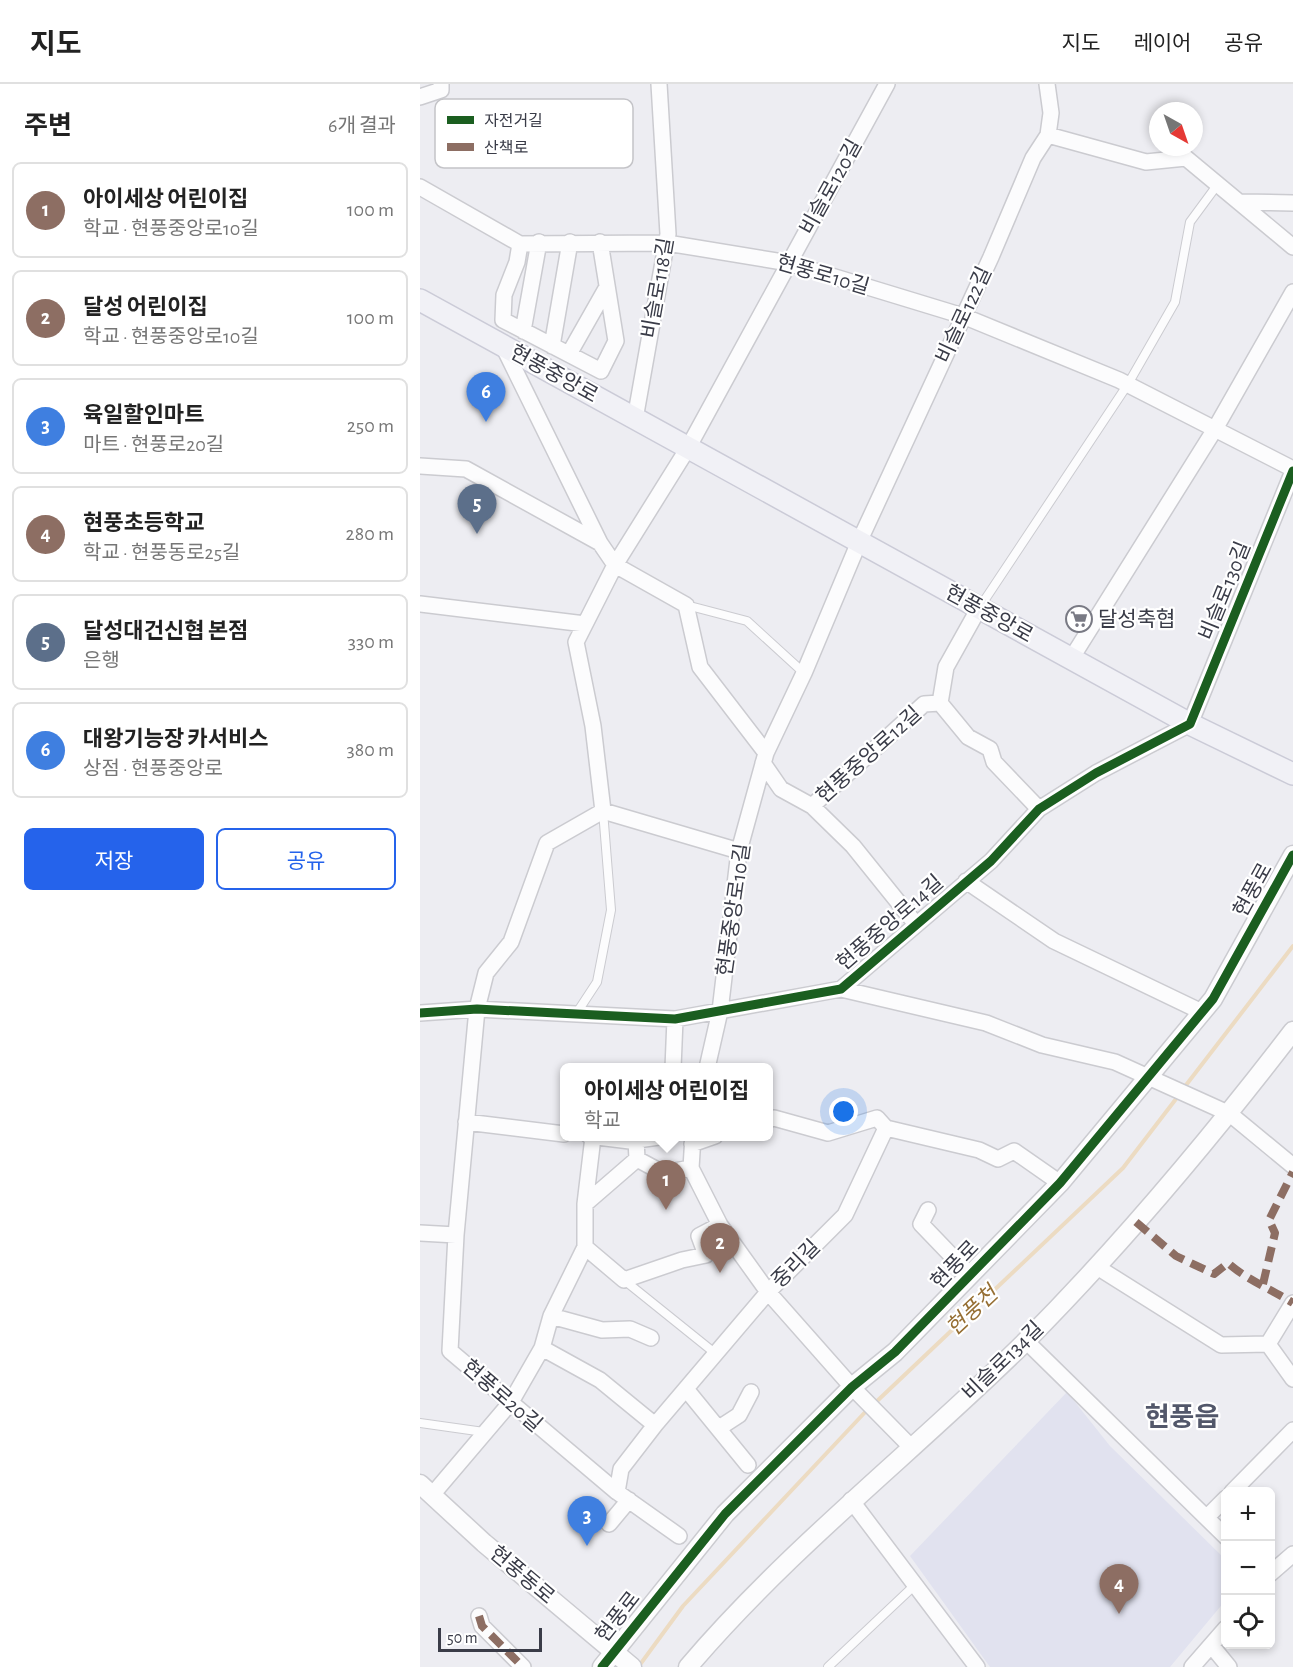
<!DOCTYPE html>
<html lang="ko">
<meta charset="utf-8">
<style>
body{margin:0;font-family:"Alegreya Sans","Noto Sans KR",sans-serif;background:#f6f6f6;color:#222}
.controls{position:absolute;right:18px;bottom:18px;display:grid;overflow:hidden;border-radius:9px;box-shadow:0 3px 9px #0003}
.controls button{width:54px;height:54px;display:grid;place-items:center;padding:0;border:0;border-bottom:2px solid #e0e0e0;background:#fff;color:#222;font:30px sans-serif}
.compass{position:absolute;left:729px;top:18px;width:54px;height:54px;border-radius:50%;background:#fff;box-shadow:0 3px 9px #0003;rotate:140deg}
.scale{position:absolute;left:18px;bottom:15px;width:104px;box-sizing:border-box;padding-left:6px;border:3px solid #3a3c48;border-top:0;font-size:16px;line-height:21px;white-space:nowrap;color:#3a3c48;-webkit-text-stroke:4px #fff;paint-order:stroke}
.you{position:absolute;left:424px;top:1028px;width:21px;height:21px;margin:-15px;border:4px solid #fff;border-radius:50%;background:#1a73e8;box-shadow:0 0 0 9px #1a73e833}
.badge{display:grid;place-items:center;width:39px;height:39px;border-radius:50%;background:#2563eb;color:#fff;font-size:20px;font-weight:700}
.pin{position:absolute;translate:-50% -50px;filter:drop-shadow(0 2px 3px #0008)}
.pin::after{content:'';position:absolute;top:32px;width:21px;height:18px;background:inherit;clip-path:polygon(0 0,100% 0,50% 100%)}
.popup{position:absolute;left:140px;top:979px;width:213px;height:78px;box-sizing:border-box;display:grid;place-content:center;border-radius:9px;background:#fff;filter:drop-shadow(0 2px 4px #0005);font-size:20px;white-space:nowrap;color:#767676}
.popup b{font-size:22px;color:#222}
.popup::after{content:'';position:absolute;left:50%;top:100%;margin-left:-12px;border:12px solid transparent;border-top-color:#fff}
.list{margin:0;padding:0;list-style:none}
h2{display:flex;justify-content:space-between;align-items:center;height:78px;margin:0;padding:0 24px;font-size:26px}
h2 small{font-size:20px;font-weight:400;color:#767676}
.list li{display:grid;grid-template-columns:39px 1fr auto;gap:18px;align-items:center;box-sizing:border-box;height:96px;margin:0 12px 12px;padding:0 12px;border:2px solid #e0e0e0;border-radius:9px}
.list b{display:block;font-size:22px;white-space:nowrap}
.list p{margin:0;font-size:20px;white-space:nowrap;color:#767676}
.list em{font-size:20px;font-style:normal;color:#767676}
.actions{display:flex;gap:12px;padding:18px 24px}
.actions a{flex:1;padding:14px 0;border:2px solid #2563eb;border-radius:9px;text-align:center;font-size:21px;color:#2563eb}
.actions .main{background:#2563eb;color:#fff}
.icon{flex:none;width:33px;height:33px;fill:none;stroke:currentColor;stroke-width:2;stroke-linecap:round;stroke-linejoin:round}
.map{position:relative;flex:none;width:873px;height:1583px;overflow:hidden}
header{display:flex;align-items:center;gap:36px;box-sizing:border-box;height:84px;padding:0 30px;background:#fff;border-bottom:2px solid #e0e0e0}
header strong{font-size:28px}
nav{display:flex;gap:33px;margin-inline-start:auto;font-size:21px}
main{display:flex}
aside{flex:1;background:#fff}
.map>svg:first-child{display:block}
</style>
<header>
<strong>지도</strong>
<nav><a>지도</a><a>레이어</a><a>공유</a></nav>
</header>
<main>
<aside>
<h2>주변<small>6개 결과</small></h2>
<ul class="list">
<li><span class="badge" style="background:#8d6e63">1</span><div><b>아이세상 어린이집</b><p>학교 · 현풍중앙로10길</p></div><em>100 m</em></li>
<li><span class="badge" style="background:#8d6e63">2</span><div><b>달성 어린이집</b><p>학교 · 현풍중앙로10길</p></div><em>100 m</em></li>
<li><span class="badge" style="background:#3f7fe0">3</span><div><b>육일할인마트</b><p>마트 · 현풍로20길</p></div><em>250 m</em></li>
<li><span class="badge" style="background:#8d6e63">4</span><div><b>현풍초등학교</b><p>학교 · 현풍동로25길</p></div><em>280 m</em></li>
<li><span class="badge" style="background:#5c6f8a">5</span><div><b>달성대건신협 본점</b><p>은행</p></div><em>330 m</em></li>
<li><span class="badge" style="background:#3f7fe0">6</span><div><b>대왕기능장 카서비스</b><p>상점 · 현풍중앙로</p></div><em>380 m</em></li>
</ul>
<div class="actions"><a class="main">저장</a><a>공유</a></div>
</aside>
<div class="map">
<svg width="873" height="1583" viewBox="0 0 873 1583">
<rect width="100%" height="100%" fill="#ededf2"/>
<path fill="#e1e2ef" d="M647 1308 690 1362 805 1475V1517L750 1583H570L490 1472Z"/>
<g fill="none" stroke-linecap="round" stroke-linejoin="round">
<path stroke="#ecdbc2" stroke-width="4" d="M763 1005 873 862
M455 1319 703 1084 759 1011
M219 1582 263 1522 449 1324"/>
<defs>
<path id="service" d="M266 521 327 537 384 589
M560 523 708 300 755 218 770 138 798 100
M156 930 177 898 191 826 183 727
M204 1196 296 1270
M0 1339 64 1348
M408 1583 496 1500"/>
<path id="minor" d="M0 13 21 6V0
M628 51 726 78 766 74 873 163
M0 103 100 160 247 159 369 179 543 232 699 296 873 385
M821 118 873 119
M100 160 97 178 84 211 83 236 181 287 196 257 180 158
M103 247 119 158
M83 262 180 459
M132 262 150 158
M149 270 187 203
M215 335 248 150 239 0
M0 382 46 385 180 459 195 481 266 521 280 583 346 669
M0 520 165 540
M651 575 795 345 873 208
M520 619 548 653 570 665 574 678 619 725
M343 679 361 705 392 722
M183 727 173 642 156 558 195 481 268 364 467 0
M546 797 634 857 782 928
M495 839 433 762 392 722 504 620 520 619 526 583 559 524
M421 905 566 939 622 961 695 978 810 1030 873 1082
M0 929 57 925 255 935 421 905 571 777 619 725 676 689 770 640 873 387
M253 984 255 935
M287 984 300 927 319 767 346 669 384 589 439 458 571 173 613 74 628 51 631 29 627 0
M348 1036 354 1034 408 1049 457 1034 466 1044 559 1066 578 1075 594 1067 640 1099
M46 1038 144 1050
M169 1052 210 1057 246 1052
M273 1052 271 1084 300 1141 348 1208 432 1303 491 1363
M216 1056 217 1075 243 1089 271 1084
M272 1060 295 1052
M165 1120 217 1075
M508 1126 501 1140 550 1191
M0 1149 36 1151
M165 1163 204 1196 262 1176 286 1171 279 1152 300 1141
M677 1183 801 1261 848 1260 873 1295
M131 1232 182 1246 210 1245 231 1254
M606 1257 806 1453
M848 1260 873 1219
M122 1264 180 1296 235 1341
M266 1305 328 1381
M299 1344 319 1331 331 1308
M197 1408 201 1385 235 1341 348 1208 425 1131 466 1044
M812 1408 873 1346
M12 1411 91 1318 122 1264 131 1232 165 1163V1120L173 1053
M431 1416 557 1583
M787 1433 806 1414
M189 1440 209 1416
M259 1452 197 1408 30 1267 36 1151 57 925 66 889 91 858 127 759 183 727 319 767
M850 1490 873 1470
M59 1532 62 1542 103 1583
M791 1561 809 1583
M772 1583 806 1544"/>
<path id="tertiary" d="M0 1400 64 1459 212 1583
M182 1583 305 1430 432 1303 475 1268 640 1099 793 915 873 771
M268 1583C370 1463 496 1366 607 1256 703 1159 790 1055 873 947"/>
<path id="secondary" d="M0 216 770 640 873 690"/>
</defs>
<use href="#service" stroke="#cbcbd0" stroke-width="10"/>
<use href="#minor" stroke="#cbcbd0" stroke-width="18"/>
<use href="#tertiary" stroke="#cbcbd0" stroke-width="21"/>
<use href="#secondary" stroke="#cbcbd7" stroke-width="24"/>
<use href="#service" stroke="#fcfcfd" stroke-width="8"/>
<use href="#minor" stroke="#fcfcfd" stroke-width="15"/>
<use href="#tertiary" stroke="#fcfcfd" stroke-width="18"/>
<use href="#secondary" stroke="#f1f1f6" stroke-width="21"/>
<path stroke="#8d6e63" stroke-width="8" stroke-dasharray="15 8" stroke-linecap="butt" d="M716 1138 756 1172 794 1190 808 1179C827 1196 851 1205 873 1219
M843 1200 855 1149 849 1136 873 1088
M59 1532 62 1542 103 1583"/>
<defs>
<path id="cycleway" d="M0 929 57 925 255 935 421 905 571 777 619 725 676 689 770 640 873 387
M182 1583 305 1430 432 1303 475 1268 640 1099 793 915 873 771"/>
</defs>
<use href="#cycleway" stroke="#fff" stroke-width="13"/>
<use href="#cycleway" stroke="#1b5e20" stroke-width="9"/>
</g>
<defs>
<symbol id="supermarket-ring" viewBox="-11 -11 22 22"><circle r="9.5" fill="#fff" stroke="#797a84" stroke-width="1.5"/><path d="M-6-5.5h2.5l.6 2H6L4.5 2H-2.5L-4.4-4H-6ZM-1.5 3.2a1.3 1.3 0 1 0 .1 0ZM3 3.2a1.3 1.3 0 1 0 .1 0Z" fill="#797a84"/></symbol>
</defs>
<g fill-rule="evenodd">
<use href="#supermarket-ring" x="644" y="520" width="30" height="30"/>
</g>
<g text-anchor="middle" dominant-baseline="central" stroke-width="4.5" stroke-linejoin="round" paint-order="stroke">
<g font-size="21" fill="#3a3c48" stroke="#fff">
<text transform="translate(411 103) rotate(-61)">비슬로120길</text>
<text transform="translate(403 191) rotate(16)">현풍로10길</text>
<text transform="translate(238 204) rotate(-80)">비슬로118길</text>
<text transform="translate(544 231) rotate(-65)">비슬로122길</text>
<text transform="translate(134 290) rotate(29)">현풍중앙로</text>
<text transform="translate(805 507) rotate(-68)">비슬로130길</text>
<text transform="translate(569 530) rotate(29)">현풍중앙로</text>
<text transform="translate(449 671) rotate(-42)">현풍중앙로12길</text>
<text transform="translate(833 806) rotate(-61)">현풍로</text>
<text transform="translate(314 826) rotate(-82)">현풍중앙로10길</text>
<text transform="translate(470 839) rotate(-41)">현풍중앙로14길</text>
<text transform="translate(376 1180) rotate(-45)">중리길</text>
<text transform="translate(535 1181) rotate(-46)">현풍로</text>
<text transform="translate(583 1277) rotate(-44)">비슬로134길</text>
<text transform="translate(82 1312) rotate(41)">현풍로20길</text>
<text transform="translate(102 1491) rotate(40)">현풍동로</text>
<text transform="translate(198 1533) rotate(-52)">현풍로</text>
</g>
<g font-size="21" fill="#3a3c48" stroke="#fff" text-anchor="start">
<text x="678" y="535">달성축협</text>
</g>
<g font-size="22" font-style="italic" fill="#966f34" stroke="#fff">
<text transform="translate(552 1227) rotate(-43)">현풍천</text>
</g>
<g font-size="27" font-weight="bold" fill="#52576a" stroke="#fff">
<text x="762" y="1333">현풍읍</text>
</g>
</g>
<rect x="15" y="15" width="198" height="69" rx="9" fill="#fff" stroke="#c4c4c8" stroke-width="1.5"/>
<rect x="27" y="32" width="27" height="8" fill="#1b5e20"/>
<rect x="27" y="59" width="27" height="8" fill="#8d6e63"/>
<g font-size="16" fill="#3a3c48">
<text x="64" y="42">자전거길</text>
<text x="64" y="69">산책로</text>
</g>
</svg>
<div class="controls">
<button>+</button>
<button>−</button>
<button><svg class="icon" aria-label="locate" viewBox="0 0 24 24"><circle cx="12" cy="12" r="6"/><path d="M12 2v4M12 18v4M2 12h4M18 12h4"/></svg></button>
</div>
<svg class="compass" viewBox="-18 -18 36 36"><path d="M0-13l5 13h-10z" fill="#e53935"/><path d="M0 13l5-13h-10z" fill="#767676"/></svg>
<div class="scale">50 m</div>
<div class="you"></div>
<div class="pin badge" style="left:246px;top:1126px;background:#8d6e63">1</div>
<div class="popup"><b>아이세상 어린이집</b>학교</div>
<div class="pin badge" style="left:300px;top:1189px;background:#8d6e63">2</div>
<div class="pin badge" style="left:167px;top:1462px;background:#3f7fe0">3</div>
<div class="pin badge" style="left:699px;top:1530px;background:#8d6e63">4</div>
<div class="pin badge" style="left:57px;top:450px;background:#5c6f8a">5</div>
<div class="pin badge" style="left:66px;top:338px;background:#3f7fe0">6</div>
</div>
</main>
